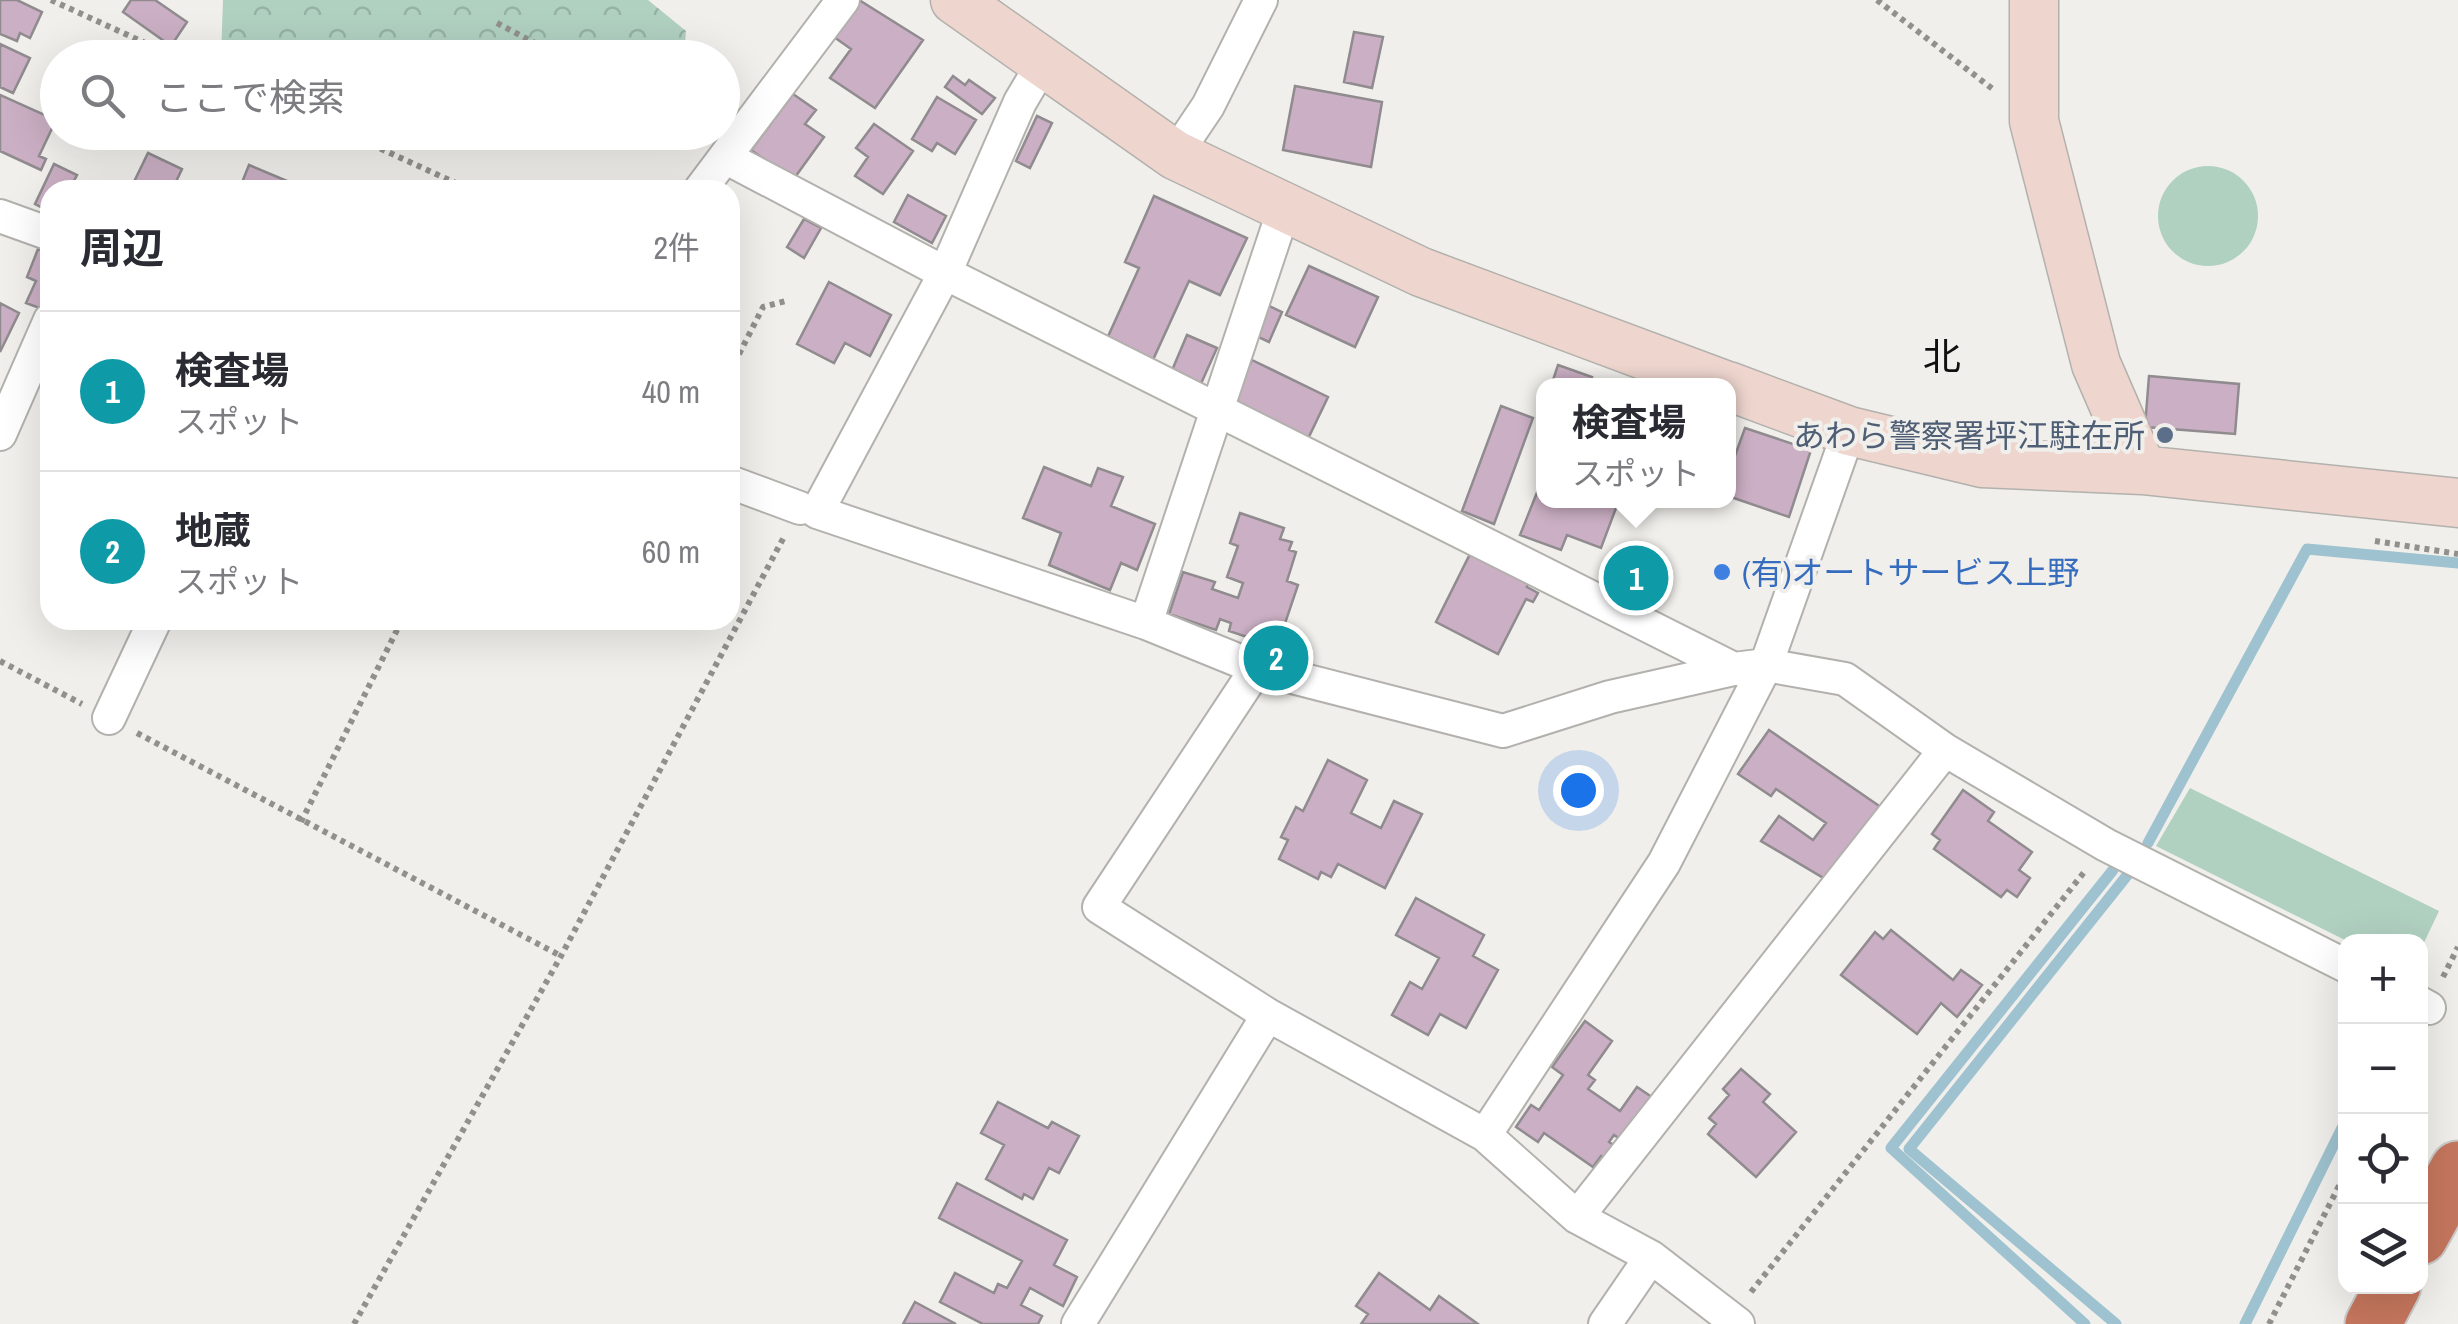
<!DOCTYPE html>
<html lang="ja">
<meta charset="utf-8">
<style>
body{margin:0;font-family:"Archivo Narrow","Noto Sans JP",sans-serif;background:#f7f7f7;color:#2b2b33}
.controls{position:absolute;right:30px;bottom:30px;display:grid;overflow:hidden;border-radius:20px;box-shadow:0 10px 40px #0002}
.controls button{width:90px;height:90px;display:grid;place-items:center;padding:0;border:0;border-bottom:2px solid #e1e1e2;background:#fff;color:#2b2b33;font:50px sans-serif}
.you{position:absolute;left:1578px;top:790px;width:35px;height:35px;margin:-25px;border:8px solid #fff;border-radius:50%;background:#1a73e8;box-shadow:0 0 0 15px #1a73e833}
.badge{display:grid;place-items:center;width:65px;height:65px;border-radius:50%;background:#db2777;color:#fff;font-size:32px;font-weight:700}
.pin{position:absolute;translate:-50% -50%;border:5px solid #fff;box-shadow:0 2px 10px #0006}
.popup{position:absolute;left:1536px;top:378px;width:200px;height:130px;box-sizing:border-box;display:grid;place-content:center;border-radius:20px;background:#fff;filter:drop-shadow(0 2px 8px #0005);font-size:32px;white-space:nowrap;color:#7c7c81}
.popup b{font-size:38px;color:#2b2b33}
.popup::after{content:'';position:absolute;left:50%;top:100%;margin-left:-20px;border:20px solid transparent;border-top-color:#fff}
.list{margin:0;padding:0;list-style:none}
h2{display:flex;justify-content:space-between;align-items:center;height:130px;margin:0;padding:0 40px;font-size:42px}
h2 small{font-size:32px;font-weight:400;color:#7c7c81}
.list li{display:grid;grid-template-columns:65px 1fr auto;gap:30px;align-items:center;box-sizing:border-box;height:160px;padding:0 40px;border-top:2px solid #e1e1e2}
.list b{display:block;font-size:38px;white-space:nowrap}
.list p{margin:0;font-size:32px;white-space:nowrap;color:#7c7c81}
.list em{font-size:32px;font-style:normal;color:#7c7c81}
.icon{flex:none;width:55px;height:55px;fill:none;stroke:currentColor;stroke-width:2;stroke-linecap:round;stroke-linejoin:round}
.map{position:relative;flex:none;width:2458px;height:1324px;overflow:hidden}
.search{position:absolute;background:#fff;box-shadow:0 10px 40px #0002;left:40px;top:40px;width:700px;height:110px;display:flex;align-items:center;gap:25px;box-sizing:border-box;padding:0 35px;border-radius:55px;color:#7c7c81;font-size:38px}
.panel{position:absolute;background:#fff;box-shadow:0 10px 40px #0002;left:40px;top:180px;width:700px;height:450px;border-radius:30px}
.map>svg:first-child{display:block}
</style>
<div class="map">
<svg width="2458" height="1324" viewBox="0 0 2458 1324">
<defs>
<pattern id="forest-crowns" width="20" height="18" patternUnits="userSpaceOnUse" patternTransform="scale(2.5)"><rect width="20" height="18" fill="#b0d0c0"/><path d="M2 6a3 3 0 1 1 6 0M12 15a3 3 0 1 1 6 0" fill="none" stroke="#96b2a4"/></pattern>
</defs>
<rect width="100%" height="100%" fill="#f1efeb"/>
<path fill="#b0d0c0" d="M2158 216a50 50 0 1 1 100 0a50 50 0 1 1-100 0Z
M2190 788 2439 911 2421 949 2420 942 2347 941 2156 846Z"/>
<path fill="url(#forest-crowns)" d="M223 0H648L686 31 684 57H221Z"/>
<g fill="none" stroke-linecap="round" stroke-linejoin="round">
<path stroke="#9ec2cf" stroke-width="11" d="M2148 843 2307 549 2458 563
M2085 1324 1891 1148 2113 870
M2116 1324 1909 1149 2129 873
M2245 1324 2346 1120"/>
</g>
<path fill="#cbafc4" stroke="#8f8b8e" stroke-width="2.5" d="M0 0H17L42 12 30 38 20 33 17 41 0 34Z
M131 0H155L187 22 171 46 123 12Z
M859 0 923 40 875 108 830 78 851 49 834 37Z
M1354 32 1383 37 1372 88 1344 82Z
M0 44 30 58 13 93 0 87Z
M953 76 965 85 969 80 995 98 982 114 945 87Z
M1295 86 1382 102 1371 167 1283 150Z
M793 94 816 110 805 124 824 137 793 180 751 150Z
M0 95 56 120 39 156 46 159 41 170 0 151Z
M937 97 976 120 955 154 937 143 932 151 912 139Z
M1037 116 1052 123 1030 168 1016 161Z
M874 124 913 151 883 194 855 176 868 157 856 148Z
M148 153 182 169 172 190H130Z
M54 164 77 175 69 190H50V212L35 204Z
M249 165 299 186 298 190H239Z
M908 195 946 216 932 243 894 222Z
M1154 196 1247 238 1220 295 1189 281 1152 362 1106 341 1139 268 1125 262Z
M804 219 821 228 804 258 787 247Z
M38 249 50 254V290L42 309 26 303 36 281 27 277Z
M1309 266 1378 297 1355 347 1286 315Z
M829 282 891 315 870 356 845 343 834 363 797 344Z
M0 303 19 313 0 352Z
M1265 304 1282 312 1269 342 1252 334Z
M1187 335 1217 348 1199 388 1170 375Z
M1252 360 1328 397 1304 447 1228 410Z
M1558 365 1592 377 1589 386H1551Z
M2149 376 2239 384 2235 434 2145 427Z
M1501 406 1533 418 1494 524 1462 511Z
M1745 428 1811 450 1789 517 1728 496V475Z
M1044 467 1091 486 1098 468 1123 477 1111 506 1155 524 1137 570 1121 563 1110 590 1049 565 1061 533 1023 518Z
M1544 475V500H1619L1601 548 1567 535 1561 550 1520 535Z
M1240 513 1284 528 1280 539 1292 542 1289 550 1296 552 1287 581 1298 585 1277 647 1229 631 1231 623 1220 619 1216 630 1169 614 1183 572 1215 582 1212 589 1238 598 1243 583 1227 577 1238 546 1230 543Z
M1624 548 1665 563 1647 609 1607 593Z
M1472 550 1531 579 1527 587 1538 593 1533 602 1526 599 1498 654 1436 622Z
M1769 730 1888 812 1837 886 1761 841 1779 816 1813 840 1826 823 1776 789 1771 796 1738 774Z
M1328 760 1367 780 1351 813 1381 828 1394 801 1422 814 1385 888 1338 864 1331 877 1321 872 1318 879 1279 859 1288 840 1281 837 1296 807 1303 811Z
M1963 790 1994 812 1988 821 2032 852 2019 870 2030 878 2017 897 2007 890 2001 897 1934 849 1940 840 1932 834Z
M1416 898 1484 935 1473 956 1498 970 1466 1028 1440 1014 1428 1035 1392 1015 1410 982 1422 989 1439 958 1396 935Z
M1891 930 1953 980 1961 970 1982 985 1957 1017 1941 1003 1917 1034 1841 975 1875 932 1883 939Z
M1585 1021 1612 1041 1588 1075 1595 1080 1588 1089 1620 1111 1637 1087 1668 1108 1638 1151 1614 1135 1609 1142 1620 1149 1610 1163 1601 1156 1593 1167 1544 1133 1538 1142 1516 1127 1531 1105 1539 1110 1563 1075 1552 1067Z
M1741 1069 1770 1094 1763 1102 1796 1132 1756 1177 1708 1134 1716 1124 1709 1118 1729 1095 1723 1089Z
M998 1102 1048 1128 1052 1122 1079 1136 1059 1173 1049 1168 1033 1199 1024 1194 1022 1199 986 1179 1004 1145 981 1133Z
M957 1183 1067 1240 1054 1265 1077 1277 1063 1306 1030 1288 1021 1305 1042 1316 1038 1324H983L940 1302 955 1273 994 1293 998 1284 1007 1288 1022 1261 939 1218Z
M1379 1273 1430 1310 1439 1296 1478 1324H1361L1368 1314 1356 1306Z
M915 1302 956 1324H903Z"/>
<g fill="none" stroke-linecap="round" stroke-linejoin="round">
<defs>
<path id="street" d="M1043 63 1020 102 945 273 817 512 1146 623 1257 668 1503 731 1610 697 1734 669 1766 665 1845 679 1945 750 2106 845 2346 966
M1175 155 1208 106 1261 0
M725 157 945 273 1734 669
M700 190 843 0
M0 216 50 234
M0 434 50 320
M730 482 800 508
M1146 623 1284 209
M1257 668 1099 907 1268 1015 1485 1135 1577 1217 1651 1257 1605 1324
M109 718 155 620
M2420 1003 2429 1008
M1485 1135 1664 863 1766 665 1849 431
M1577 1217 1945 750
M1651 1257 1738 1324
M1078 1324 1268 1015"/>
<path id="secondary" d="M955 0 1175 155 1421 272 1727 386
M2034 0V121L2096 364 2142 470
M1728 386 1849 431 1982 463 2142 470 2458 503"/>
<path id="highway" d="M2420 1237 2458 1169
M2373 1324 2393 1286"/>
</defs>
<use href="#street" stroke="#b3b1ad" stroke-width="36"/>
<use href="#secondary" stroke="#b3b1ad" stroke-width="51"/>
<use href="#highway" stroke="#cbcaca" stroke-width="59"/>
<path stroke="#92908d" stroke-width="6" stroke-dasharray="5 5" stroke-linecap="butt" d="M51 0 178 58
M1877 0 1994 90
M497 23 563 58
M344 132 471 190
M730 372 763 307 786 301
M2375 541 2458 554
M0 661 82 704
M137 733 561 956
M301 822 402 620
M2443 977 2458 947
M1751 1292 2085 871
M354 1324 561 956 785 535
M2269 1324 2346 1172"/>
<use href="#street" stroke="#fff" stroke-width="32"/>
<use href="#secondary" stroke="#eed6ce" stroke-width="48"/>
<use href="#highway" stroke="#c5765d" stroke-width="55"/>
</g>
<circle fill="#5c6f8a" stroke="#f1efeb" stroke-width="4" cx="2165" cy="435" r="10"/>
<circle fill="#3f7fe0" stroke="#f1efeb" stroke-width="4" cx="1722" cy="572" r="10"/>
<g text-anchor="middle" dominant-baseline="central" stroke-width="8" stroke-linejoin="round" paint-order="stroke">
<g font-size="32" fill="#4e5e75" stroke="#f1efeb" text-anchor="end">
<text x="2145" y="435">あわら警察署坪江駐在所</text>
</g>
<g font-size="32" fill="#366cbe" stroke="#f1efeb" text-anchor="start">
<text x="1742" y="572">(有)オートサービス上野</text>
</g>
<g font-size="38" fill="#11100f" stroke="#f1efeb">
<text x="1942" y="356">北</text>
</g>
</g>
</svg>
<div class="controls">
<button>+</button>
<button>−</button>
<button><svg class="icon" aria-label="locate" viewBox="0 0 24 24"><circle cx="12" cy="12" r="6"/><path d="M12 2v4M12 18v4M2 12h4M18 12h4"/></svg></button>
<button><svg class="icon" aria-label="layers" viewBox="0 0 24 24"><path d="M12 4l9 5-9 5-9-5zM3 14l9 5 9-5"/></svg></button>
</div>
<div class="you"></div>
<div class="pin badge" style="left:1636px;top:578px;background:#0f9aa8">1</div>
<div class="popup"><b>検査場</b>スポット</div>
<div class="pin badge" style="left:1276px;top:658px;background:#0f9aa8">2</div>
<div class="search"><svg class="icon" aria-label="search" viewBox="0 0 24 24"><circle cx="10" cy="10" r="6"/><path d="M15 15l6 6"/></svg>ここで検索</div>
<section class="panel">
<h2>周辺<small>2件</small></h2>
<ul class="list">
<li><span class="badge" style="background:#0f9aa8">1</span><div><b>検査場</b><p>スポット</p></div><em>40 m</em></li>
<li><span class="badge" style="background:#0f9aa8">2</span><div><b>地蔵</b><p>スポット</p></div><em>60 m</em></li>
</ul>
</section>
</div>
